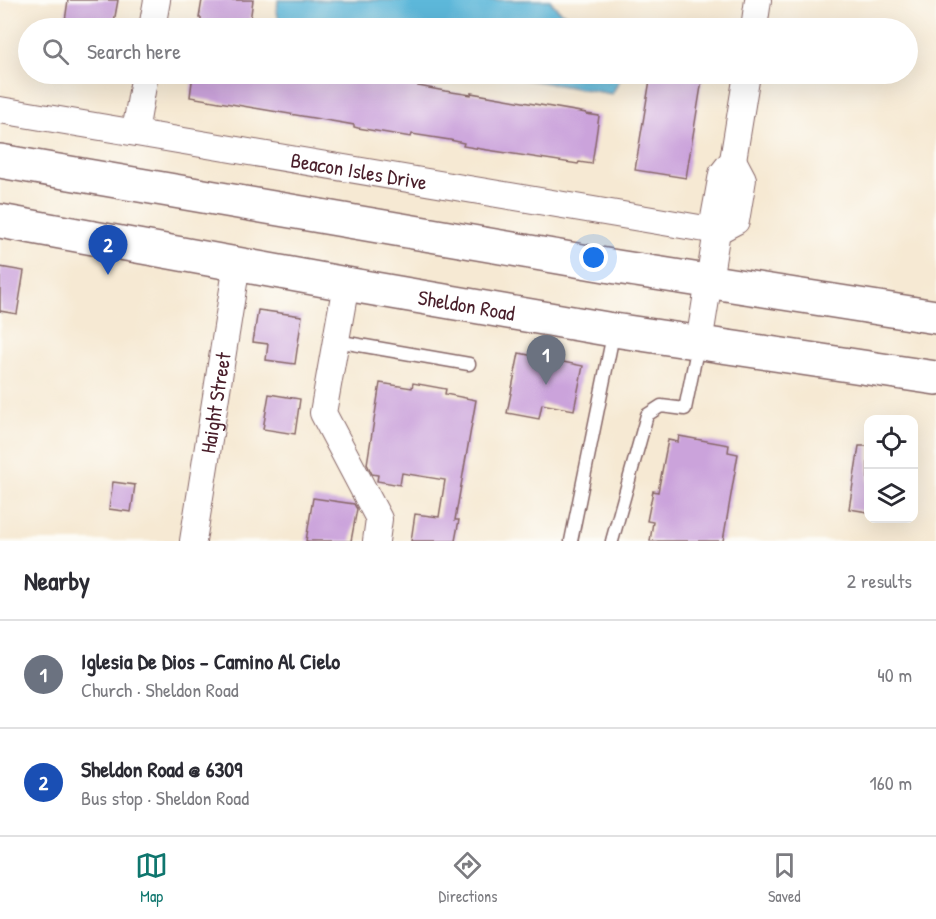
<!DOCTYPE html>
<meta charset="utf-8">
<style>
body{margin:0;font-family:"Patrick Hand",sans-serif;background:#f2f2f3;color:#2b2b33}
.controls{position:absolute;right:18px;bottom:18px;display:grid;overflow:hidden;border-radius:12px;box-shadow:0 6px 24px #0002}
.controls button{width:54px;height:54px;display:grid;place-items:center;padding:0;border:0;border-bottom:2px solid #e1e1e2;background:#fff;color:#2b2b33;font:30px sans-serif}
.you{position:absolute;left:594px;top:258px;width:21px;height:21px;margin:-15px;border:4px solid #fff;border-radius:50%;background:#1a73e8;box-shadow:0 0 0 9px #1a73e833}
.badge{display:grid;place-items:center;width:39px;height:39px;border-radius:50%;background:#0f766e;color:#fff;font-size:20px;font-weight:700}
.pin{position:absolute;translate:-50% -50px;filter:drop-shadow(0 2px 3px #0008)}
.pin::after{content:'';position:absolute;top:32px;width:21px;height:18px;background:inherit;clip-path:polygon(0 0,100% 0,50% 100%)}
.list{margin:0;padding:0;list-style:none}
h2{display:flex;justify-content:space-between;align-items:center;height:78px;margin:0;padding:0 24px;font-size:26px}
h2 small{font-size:20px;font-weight:400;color:#7c7c81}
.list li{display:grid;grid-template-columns:39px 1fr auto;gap:18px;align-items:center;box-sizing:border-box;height:108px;padding:0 24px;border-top:2px solid #e1e1e2}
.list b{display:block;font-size:22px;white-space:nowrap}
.list p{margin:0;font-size:20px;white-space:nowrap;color:#7c7c81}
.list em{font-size:20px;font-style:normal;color:#7c7c81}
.icon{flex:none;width:33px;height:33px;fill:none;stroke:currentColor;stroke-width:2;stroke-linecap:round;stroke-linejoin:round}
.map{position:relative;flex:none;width:936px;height:541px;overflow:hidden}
.search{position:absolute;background:#fff;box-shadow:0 6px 24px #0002;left:18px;right:18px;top:18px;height:66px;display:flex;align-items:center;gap:15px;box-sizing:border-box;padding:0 21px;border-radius:33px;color:#7c7c81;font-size:22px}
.sheet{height:294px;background:#fff}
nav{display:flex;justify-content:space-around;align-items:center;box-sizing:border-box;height:84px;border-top:2px solid #e1e1e2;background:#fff;font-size:16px;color:#7c7c81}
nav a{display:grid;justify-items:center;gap:3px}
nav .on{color:#0f766e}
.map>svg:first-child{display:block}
</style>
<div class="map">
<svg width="936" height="541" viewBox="0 0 936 541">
<rect width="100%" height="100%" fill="#fdfcf7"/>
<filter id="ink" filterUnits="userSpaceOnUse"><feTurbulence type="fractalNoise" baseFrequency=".0167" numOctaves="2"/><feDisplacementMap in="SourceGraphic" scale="12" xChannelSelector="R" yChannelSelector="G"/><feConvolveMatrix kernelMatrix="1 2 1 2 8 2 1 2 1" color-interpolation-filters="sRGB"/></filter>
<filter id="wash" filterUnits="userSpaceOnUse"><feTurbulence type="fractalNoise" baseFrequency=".008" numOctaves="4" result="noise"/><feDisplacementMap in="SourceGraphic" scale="24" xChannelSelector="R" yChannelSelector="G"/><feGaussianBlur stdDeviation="1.35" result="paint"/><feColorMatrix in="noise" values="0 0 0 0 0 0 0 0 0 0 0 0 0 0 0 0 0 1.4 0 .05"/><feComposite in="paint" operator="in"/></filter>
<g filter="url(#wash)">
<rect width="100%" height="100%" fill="#f6e9d3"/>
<path fill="#5db8da" stroke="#546c82" stroke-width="1.5" d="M278 0H550C559 14 576 21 590 28H281L277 12Z
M493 74H623L612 94Z"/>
<g id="blocks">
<path fill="#cba3db" d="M68 0H118L113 28H64Z
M202 0H253L249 28 201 21V18H199Z
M193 74H341L363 77V75L419 84 418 86 445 91 471 95V93L586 113V114L599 116 592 164 579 162 578 164 481 149 463 146 464 143 450 140 412 134 411 137 358 128 354 127V125L343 123 190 97Z
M651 74H703L686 178 635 170Z
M0 267 24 271 17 314 0 311Z
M258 310 302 316 295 364 266 360 268 344 253 342Z
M519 353 583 366 574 410 542 404 539 419 507 413Z
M380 383 412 388 413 383 446 389 445 394 476 400 455 520H459L455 541H411L415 514 439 517 445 480 402 473 400 485 377 481 378 475 372 474 367 464Z
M269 394 300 399 295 434 263 429Z
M679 436 729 445 728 452 738 454 723 541H650L653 522 647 521 653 491 658 492 668 440 678 442Z
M859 446H868V512L849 509Z
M113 482 135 485 131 512 109 509Z
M313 498 354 504 357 509 351 541H306Z"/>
</g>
</g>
<g filter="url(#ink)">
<use href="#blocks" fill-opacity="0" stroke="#866666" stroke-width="1.5"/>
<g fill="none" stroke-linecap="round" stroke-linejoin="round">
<defs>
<path id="service" d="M336 341 469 364
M571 541 614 330
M612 541 647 415 661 406 685 409 698 345"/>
<g id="minor">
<path d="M152 28 157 0"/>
<path d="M754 28 758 0"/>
<path id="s1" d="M0 110 717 231"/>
<path d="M135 132 145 74"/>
<path d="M717 231 736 221 743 179 733 160"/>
<path d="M346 284 323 413 379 519 376 541"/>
<path d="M699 343 717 231 714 218 722 174 733 160 747 74"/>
<path id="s2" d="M193 541 237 264"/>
</g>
<g id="secondary">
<path d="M0 161 617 267 936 317"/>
<path id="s3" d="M0 221 346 284 607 329 936 378"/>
</g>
</defs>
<use href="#service" stroke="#866666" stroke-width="15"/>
<use href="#minor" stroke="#866666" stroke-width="28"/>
<use href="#secondary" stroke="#866666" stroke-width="36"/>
<use href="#service" stroke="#fff" stroke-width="12"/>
<use href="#minor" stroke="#fff" stroke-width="26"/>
<use href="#secondary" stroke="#fff" stroke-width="33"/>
</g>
</g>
<g text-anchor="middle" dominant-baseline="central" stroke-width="5" stroke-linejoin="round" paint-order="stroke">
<g font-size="21" fill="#4a1f2b" stroke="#fdfcf7">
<text stroke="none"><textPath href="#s1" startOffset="364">Beacon Isles Drive</textPath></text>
<text stroke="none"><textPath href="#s3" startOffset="474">Sheldon Road</textPath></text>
<text stroke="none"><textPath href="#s2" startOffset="140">Haight Street</textPath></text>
</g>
</g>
</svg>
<div class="controls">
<button><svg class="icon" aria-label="locate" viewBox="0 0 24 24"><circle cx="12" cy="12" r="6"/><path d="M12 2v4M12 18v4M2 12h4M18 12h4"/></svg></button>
<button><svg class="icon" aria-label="layers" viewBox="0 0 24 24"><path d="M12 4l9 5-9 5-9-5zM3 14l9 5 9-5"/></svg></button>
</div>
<div class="you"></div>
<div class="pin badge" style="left:546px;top:385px;background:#6b7280">1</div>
<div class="pin badge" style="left:108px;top:275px;background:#1a4fb4">2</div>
<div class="search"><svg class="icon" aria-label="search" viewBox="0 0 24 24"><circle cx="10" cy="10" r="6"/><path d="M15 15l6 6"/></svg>Search here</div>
</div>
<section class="sheet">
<h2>Nearby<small>2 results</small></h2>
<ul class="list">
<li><span class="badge" style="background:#6b7280">1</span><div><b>Iglesia De Dios - Camino Al Cielo</b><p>Church · Sheldon Road</p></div><em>40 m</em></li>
<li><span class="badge" style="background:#1a4fb4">2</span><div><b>Sheldon Road @ 6309</b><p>Bus stop · Sheldon Road</p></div><em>160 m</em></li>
</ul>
</section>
<nav>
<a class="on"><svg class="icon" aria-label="map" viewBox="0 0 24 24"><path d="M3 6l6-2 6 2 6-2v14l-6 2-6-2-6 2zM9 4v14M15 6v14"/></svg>Map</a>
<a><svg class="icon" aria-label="directions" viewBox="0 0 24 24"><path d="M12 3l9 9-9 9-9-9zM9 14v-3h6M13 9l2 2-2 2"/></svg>Directions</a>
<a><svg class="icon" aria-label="saved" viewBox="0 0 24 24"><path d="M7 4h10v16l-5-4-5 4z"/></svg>Saved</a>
</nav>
